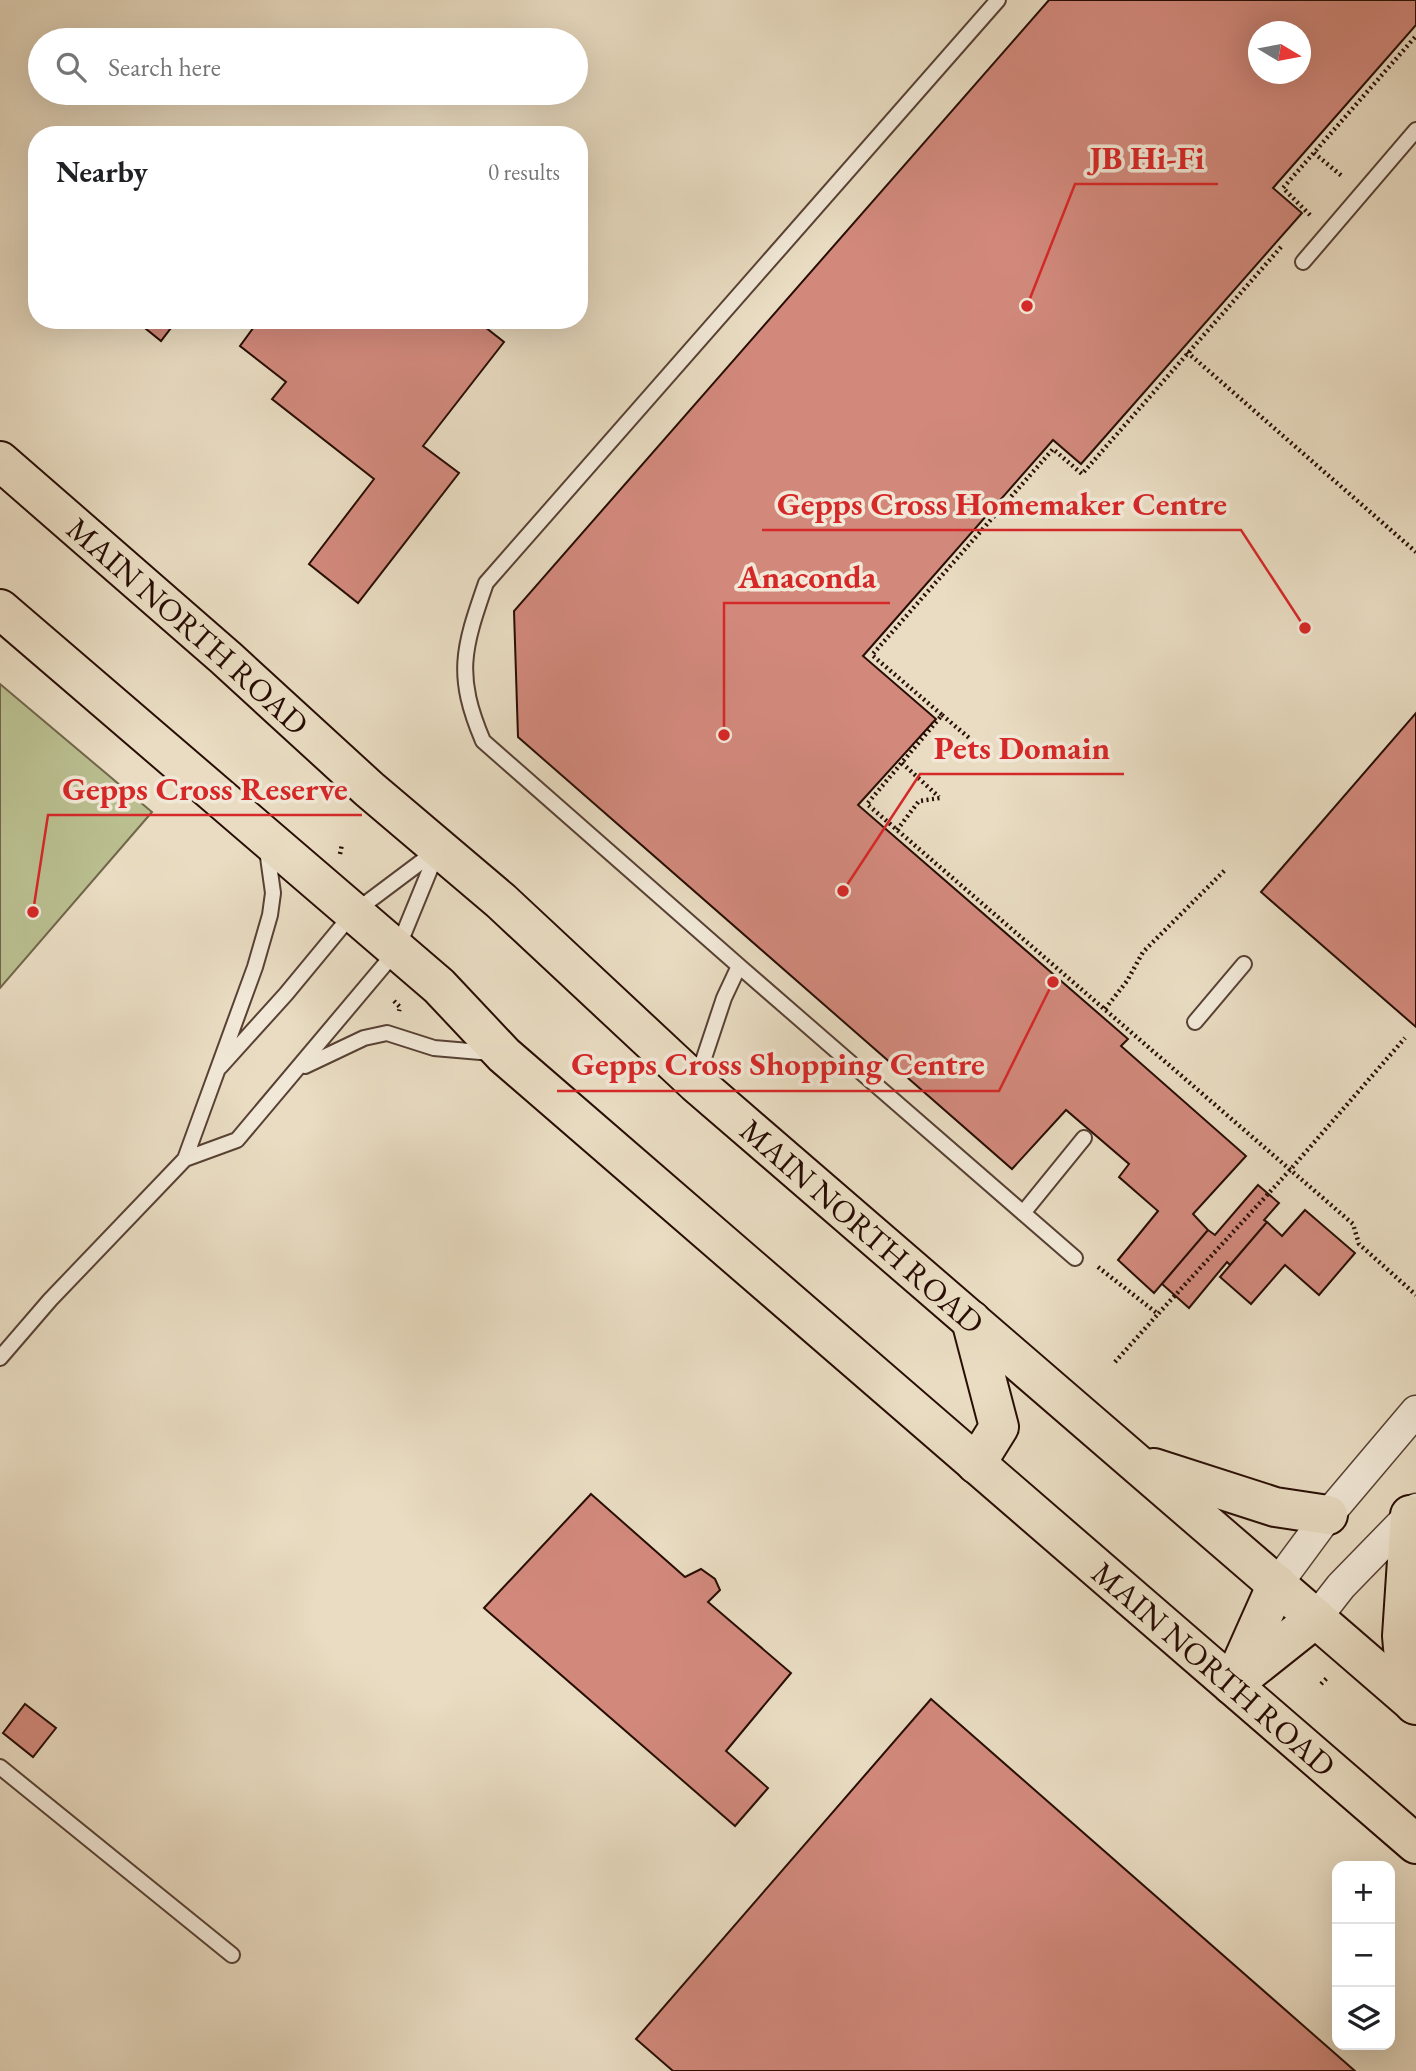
<!DOCTYPE html>
<meta charset="utf-8">
<style>
body{margin:0;font-family:"EB Garamond",serif;background:#f2f2f2;color:#202124}
.controls{position:absolute;right:21px;bottom:21px;display:grid;overflow:hidden;border-radius:14px;box-shadow:0 7px 28px #0002}
.controls button{width:63px;height:63px;display:grid;place-items:center;padding:0;border:0;border-bottom:2px solid #e0e0e0;background:#fff;color:#202124;font:35px sans-serif}
.compass{position:absolute;left:1248px;top:21px;width:63px;height:63px;border-radius:50%;background:#fff;box-shadow:0 7px 28px #0002;rotate:100deg}
.list{margin:0;padding:0;list-style:none}
h2{display:flex;justify-content:space-between;align-items:center;height:91px;margin:0;padding:0 28px;font-size:30px}
h2 small{font-size:23px;font-weight:400;color:#757577}
.icon{flex:none;width:38px;height:38px;fill:none;stroke:currentColor;stroke-width:2;stroke-linecap:round;stroke-linejoin:round}
.map{position:relative;flex:none;width:1416px;height:2071px;overflow:hidden}
.search{position:absolute;background:#fff;box-shadow:0 7px 28px #0002;left:28px;top:28px;width:560px;height:77px;display:flex;align-items:center;gap:18px;box-sizing:border-box;padding:0 24px;border-radius:38px;color:#757577;font-size:26px}
.panel{position:absolute;background:#fff;box-shadow:0 7px 28px #0002;left:28px;top:126px;width:560px;height:203px;border-radius:28px}
.map>svg:first-child{display:block}
</style>
<div class="map">
<svg width="1416" height="2071" viewBox="0 0 1416 2071">
<rect width="100%" height="100%" fill="#e9dcc2"/>
<filter id="stains"><feTurbulence type="fractalNoise" baseFrequency=".00286" numOctaves="4"/><feColorMatrix values="0 0 0 0 .2 0 0 0 0 .09 0 0 0 0 .02 0 0 0 .5 -.17"/></filter>
<radialGradient id="worn" r=".72"><stop offset=".6" stop-color="#630" stop-opacity="0"/><stop offset="1" stop-color="#630" stop-opacity=".3"/></radialGradient>
<path fill="#babf90" stroke="#71664a" stroke-width="2" d="M0 684 152 812 0 988Z"/>
<path fill="#d2897c" stroke="#280d04" stroke-width="2" fill-rule="evenodd" d="M1049 0H1416V25L1273 188 1302 213 1081 464 1053 440 863 656 936 719 858 805 1128 1039 1121 1046 1246 1156 1193 1214 1208 1230 1154 1293 1118 1260 1158 1211 1119 1177 1129 1164 1066 1110 1012 1169 518 737 514 611ZM1258 32H1300V74H1258Z
M135 320H177L161 341Z
M259 320H476L504 342 423 446 459 473 358 603 309 564 374 479 272 399 286 382 240 346Z
M1416 713V1027L1261 892Z
M1258 1185 1279 1203 1264 1220 1267 1222 1230 1265 1227 1262 1189 1308 1162 1284 1208 1230 1215 1235Z
M1305 1210 1355 1253 1319 1295 1285 1265 1251 1304 1220 1277 1267 1222 1282 1236Z
M591 1494 685 1577 701 1569 715 1579 720 1590 708 1602 791 1673 726 1751 768 1788 735 1826 484 1608Z
M931 1699 1355 2071H673L636 2039Z
M25 1704 56 1728 33 1757 3 1733Z"/>
<g fill="none" stroke-linecap="round" stroke-linejoin="round">
<defs>
<path id="lane" d="M1303 262 1416 130
M739 966 1075 1258
M1195 1022 1244 964
M305 1066 364 1038 387 1033 434 1048 492 1053
M220 1067 286 994 353 913 437 850
M697 1079 724 998 739 966 483 741C455 675 463 649 486 583L998 0
M185 1159 237 1140 397 950 438 850
M1023 1213 1084 1138
M0 1358 50 1300 185 1159 255 967 270 915 273 893 267 850
M0 1767 232 1955"/>
<path id="street" d="M1277 1584 1328 1515 1416 1411
M1316 1618 1341 1586 1416 1509"/>
<g id="highway">
<path id="s1" d="M0 461 226 658 369 789 501 901 696 1083 1416 1705"/>
<path id="s2" d="M0 609 439 986 504 1055 1416 1844"/>
<path d="M971 1320 999 1427 976 1464"/>
<path d="M1154 1468 1275 1507 1328 1515"/>
<path d="M1410 1515 1402 1636 1405 1670 1414 1704"/>
<path d="M1238 1680 1316 1618"/>
<path d="M1232 1685 1277 1584"/>
</g>
</defs>
<use href="#lane" stroke="#584134" stroke-width="18"/>
<use href="#street" stroke="#584134" stroke-width="33"/>
<use href="#highway" stroke="#280d04" stroke-width="42"/>
<path stroke="#280d04" stroke-width="4.5" stroke-dasharray="2 3.5" stroke-linecap="butt" d="M1314 153 1343 177
M1310 215 1283 188 1416 36
M1281 247 1082 474 1053 449 872 655 942 715 867 804 1353 1224 1359 1244 1416 1295
M1187 352 1416 552
M942 715 981 748
M902 763 939 797
M897 830 919 801 940 798
M340 854 342 844
M394 1001 400 1007 399 1011
M1105 1009 1127 981 1143 952 1225 870
M1098 1267 1158 1314 1290 1170 1405 1038
M1115 1362 1158 1314
M1321 1684 1328 1677"/>
<use href="#lane" stroke="#f1e8d7" stroke-width="14"/>
<use href="#street" stroke="#f1e8d7" stroke-width="30"/>
<use href="#highway" stroke="#e9dcc2" stroke-width="38"/>
</g>
<g text-anchor="middle" dominant-baseline="central" stroke-width="7" stroke-linejoin="round" paint-order="stroke">
<g font-size="32" fill="#280d04" stroke="#f1e8d7">
<text stroke="none"><textPath href="#s1" startOffset="250">MAIN NORTH ROAD</textPath></text>
<text stroke="none"><textPath href="#s1" startOffset="1153">MAIN NORTH ROAD</textPath></text>
<text stroke="none"><textPath href="#s2" startOffset="1612">MAIN NORTH ROAD</textPath></text>
</g>
</g>
<path fill="none" stroke="#d62828" stroke-width="2.5" d="M1027 306L1075 184H1218M1305 628L1241 530H762M724 735L724 603H890M843 891L920 774H1124M33 912L48 815H362M1053 982L999 1091H557"/>
<g fill="#d62828" stroke="#f1e8d7" stroke-width="2.5">
<circle cx="1027" cy="306" r="7"/>
<circle cx="1305" cy="628" r="7"/>
<circle cx="724" cy="735" r="7"/>
<circle cx="843" cy="891" r="7"/>
<circle cx="33" cy="912" r="7"/>
<circle cx="1053" cy="982" r="7"/>
</g>
<g font-size="33" text-anchor="middle" font-weight="bold" fill="#d62828" stroke="#f1e8d7" stroke-width="7" stroke-linejoin="round" paint-order="stroke">
<text x="1147" y="169">JB Hi-Fi</text>
<text x="1002" y="515">Gepps Cross Homemaker Centre</text>
<text x="807" y="588">Anaconda</text>
<text x="1022" y="759">Pets Domain</text>
<text x="205" y="800">Gepps Cross Reserve</text>
<text x="778" y="1075">Gepps Cross Shopping Centre</text>
</g>
<rect width="100%" height="100%" filter="url(#stains)"/>
<rect width="100%" height="100%" fill="url(#worn)"/>
</svg>
<div class="controls">
<button>+</button>
<button>−</button>
<button><svg class="icon" aria-label="layers" viewBox="0 0 24 24"><path d="M12 4l9 5-9 5-9-5zM3 14l9 5 9-5"/></svg></button>
</div>
<svg class="compass" viewBox="-18 -18 36 36"><path d="M0-13l5 13h-10z" fill="#e53935"/><path d="M0 13l5-13h-10z" fill="#757577"/></svg>
<div class="search"><svg class="icon" aria-label="search" viewBox="0 0 24 24"><circle cx="10" cy="10" r="6"/><path d="M15 15l6 6"/></svg>Search here</div>
<section class="panel">
<h2>Nearby<small>0 results</small></h2>
<ul class="list">
</ul>
</section>
</div>
